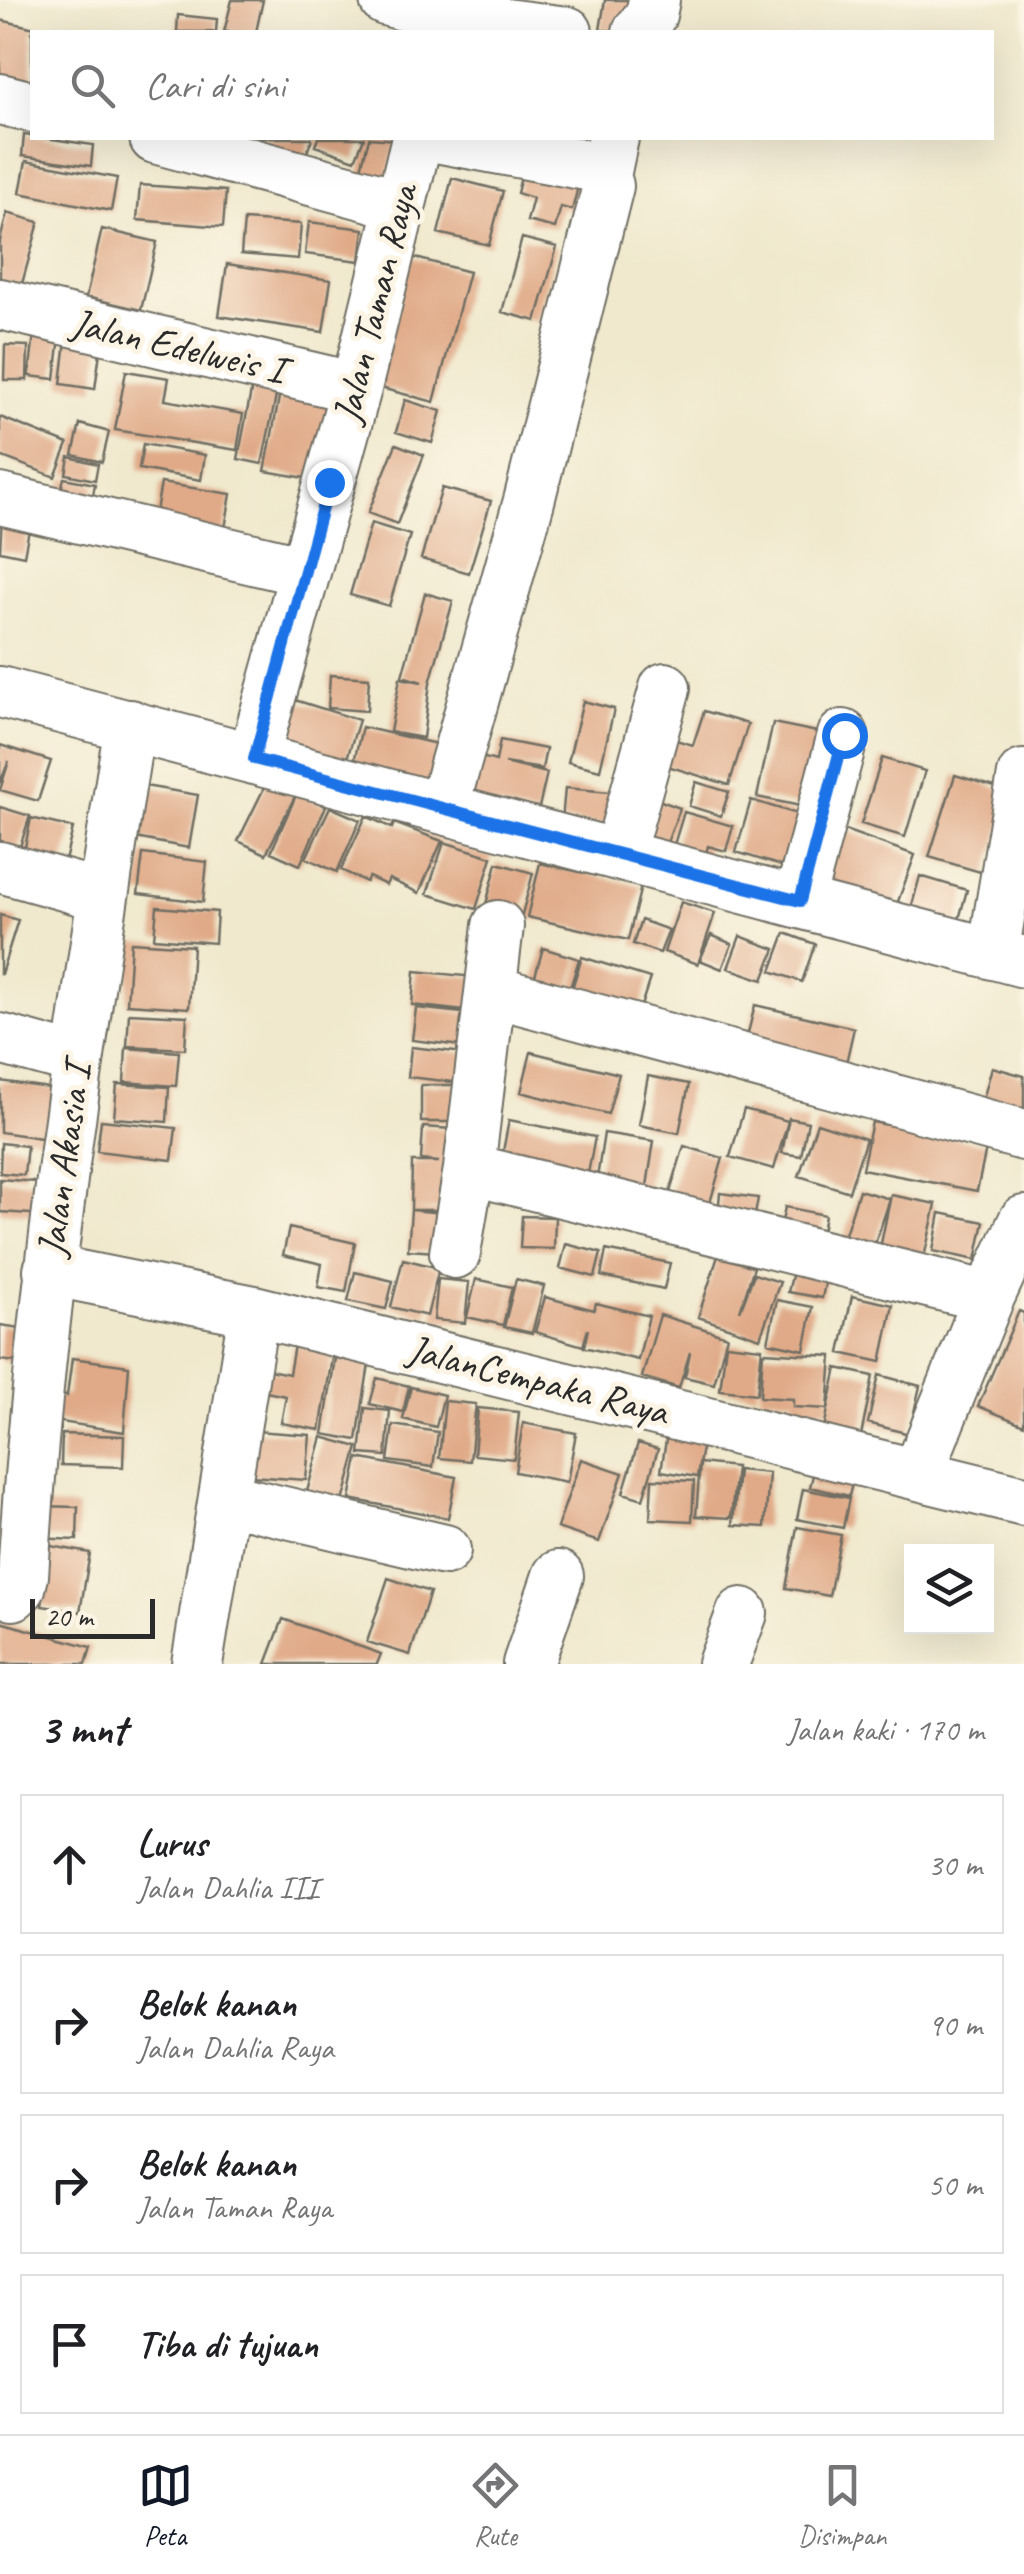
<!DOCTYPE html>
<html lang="id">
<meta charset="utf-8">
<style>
body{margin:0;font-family:Caveat,sans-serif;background:#f2f2f2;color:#202124}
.controls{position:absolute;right:30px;bottom:30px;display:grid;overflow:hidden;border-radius:0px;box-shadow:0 10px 40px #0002}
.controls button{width:90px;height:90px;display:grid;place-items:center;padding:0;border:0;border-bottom:2px solid #e0e0e0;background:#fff;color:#202124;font:50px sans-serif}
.scale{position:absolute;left:30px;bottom:25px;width:125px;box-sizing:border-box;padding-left:10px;border:5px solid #2b2b2b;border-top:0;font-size:28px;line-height:35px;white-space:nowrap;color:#2b2b2b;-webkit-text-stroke:8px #fcf5e5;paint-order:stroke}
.stop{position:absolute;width:30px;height:30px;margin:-22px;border:8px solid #1a73e8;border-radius:50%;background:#fff}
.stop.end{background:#1a73e8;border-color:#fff;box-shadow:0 2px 10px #0008}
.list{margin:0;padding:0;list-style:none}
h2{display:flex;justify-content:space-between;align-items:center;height:130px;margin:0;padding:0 40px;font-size:42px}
h2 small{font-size:32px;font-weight:400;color:#757577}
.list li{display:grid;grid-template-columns:65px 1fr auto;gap:30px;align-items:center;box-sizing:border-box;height:140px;margin:0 20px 20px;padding:0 20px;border:2px solid #e0e0e0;border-radius:0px}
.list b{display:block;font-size:38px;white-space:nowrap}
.list p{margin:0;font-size:32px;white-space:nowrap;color:#757577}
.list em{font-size:32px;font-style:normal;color:#757577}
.icon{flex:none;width:55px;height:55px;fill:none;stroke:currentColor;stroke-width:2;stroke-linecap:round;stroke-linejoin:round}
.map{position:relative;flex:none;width:1024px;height:1664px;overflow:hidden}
.search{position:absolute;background:#fff;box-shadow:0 10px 40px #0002;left:30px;right:30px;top:30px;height:110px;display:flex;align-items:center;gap:25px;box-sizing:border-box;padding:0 35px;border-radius:0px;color:#757577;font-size:38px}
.sheet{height:770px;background:#fff}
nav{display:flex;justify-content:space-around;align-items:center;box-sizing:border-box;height:140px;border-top:2px solid #e0e0e0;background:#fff;font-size:28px;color:#757577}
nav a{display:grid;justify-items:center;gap:5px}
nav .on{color:#111827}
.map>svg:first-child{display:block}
</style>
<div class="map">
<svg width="1024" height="1664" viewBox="0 0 1024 1664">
<rect width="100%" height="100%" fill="#fcf5e5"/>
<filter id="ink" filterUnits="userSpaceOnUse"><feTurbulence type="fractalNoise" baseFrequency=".01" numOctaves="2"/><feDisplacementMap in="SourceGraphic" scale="20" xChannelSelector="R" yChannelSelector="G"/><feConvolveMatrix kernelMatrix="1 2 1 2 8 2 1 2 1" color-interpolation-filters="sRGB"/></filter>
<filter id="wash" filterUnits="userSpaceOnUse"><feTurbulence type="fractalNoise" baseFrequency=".0048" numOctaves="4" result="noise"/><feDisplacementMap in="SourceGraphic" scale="40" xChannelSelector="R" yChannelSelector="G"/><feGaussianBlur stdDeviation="2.25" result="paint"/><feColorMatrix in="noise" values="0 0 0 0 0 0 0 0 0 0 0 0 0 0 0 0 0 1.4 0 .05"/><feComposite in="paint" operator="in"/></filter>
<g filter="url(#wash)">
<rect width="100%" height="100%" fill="#f0e9ce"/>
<g id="blocks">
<path fill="#e0aa88" d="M232 0H263L256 32H224Z
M605 0H635L629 32 600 30Z
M178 15 217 19 216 32H177Z
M0 20 48 31 32 32V93L0 91Z
M24 135 93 145 91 166 22 156Z
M219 138H312L302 167Z
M318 138H364L355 160 315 146Z
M369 138 397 140 386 183 359 176Z
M26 161 117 178 111 211 20 193Z
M523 169 579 183 572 210 561 207 555 228 527 221 533 198 517 193Z
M452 178 503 191 489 245 438 233Z
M140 185 226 191 223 227 137 220Z
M7 213 39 222 20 291 0 286V241Z
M244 220 301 224 298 259 241 254Z
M309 222 364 229 360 261 305 254Z
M102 229 157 242 141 310 86 297Z
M522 238 557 247 536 321 502 312Z
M412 257 469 272 434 402 377 387Z
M227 264 331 280 323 332 219 316Z
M34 334 60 336 55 379 29 376Z
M66 340 101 344 95 389 61 384Z
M5 345 28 346 27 380H4Z
M126 371 169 378 165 400 243 414 237 450 115 430Z
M252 386 277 391 262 464 238 459Z
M281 387 338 397 323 481 265 471Z
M405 400 441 411 432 443 396 432Z
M0 417 68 444 55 477 0 456Z
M80 424 109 432 102 462 73 455Z
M143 444 205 455 201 480 139 469Z
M396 444 424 455 397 524 368 513Z
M69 457 98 464 95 480 66 474Z
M64 478 95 484 90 512 57 505Z
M161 483 231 494 223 540 153 528Z
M442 488 491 501 469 573 421 559Z
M2 514 31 519 24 556 0 551Z
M371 523 410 535 389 606 350 595Z
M425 593 453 601 430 683 423 738 390 732 400 678 422 682 402 676Z
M330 675 369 678 367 711 328 708Z
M295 700 359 720 343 771 279 751Z
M583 701 614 709 600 770 568 762Z
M704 711 748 724 729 785 661 764 669 738 693 745Z
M773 723 827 734 810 808 757 797Z
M362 727 441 745 431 788 352 770Z
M500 740 546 749 542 769 504 763 547 773 537 816 458 796 469 754 496 761Z
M0 745 51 761 38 801 0 790 9 761 0 783Z
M882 758 925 771 905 837 861 824Z
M955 775 1012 792 987 874 929 857Z
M267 782 295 796 266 854 238 841Z
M696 782 729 792 721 816 689 806Z
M139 785 198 795 189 848 130 837Z
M565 788 621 793 617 826 562 821Z
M297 793 326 806 300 865 271 852Z
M653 798 680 808 664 851 636 841Z
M751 800 807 817 791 869 736 852Z
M0 807 30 816 15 862 0 857Z
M330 807 360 820 337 872 306 858Z
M684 812 733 826 726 851 708 846 702 868 670 858Z
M366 816 392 828 394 823 442 841 419 893 389 879 386 885 369 877 366 882 341 870Z
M31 818 73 828 64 865 23 857Z
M839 828 915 855 892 918 817 892Z
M444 842 492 857 476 909 427 894Z
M143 854 207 862 203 902 138 894Z
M497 863 533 873 521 918 485 908Z
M540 863 641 886 628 940 527 917Z
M920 876 967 890 958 923 911 909Z
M681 902 715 913 698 964 664 952Z
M157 907 217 912 215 943 154 938Z
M0 915 18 920 1 974H0Z
M641 920 669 930 660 953 633 944Z
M785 933 815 944 802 982 771 971Z
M711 935 732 944 722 969 700 960Z
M740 936 775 949 763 980 728 968Z
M131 942 193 946 189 1008 127 1004Z
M543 948 579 959 564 1007 529 997Z
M582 957 650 978 634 1028 566 1007Z
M415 971 485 978 482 1013 412 1005Z
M755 1005 854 1028 843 1076 743 1053Z
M416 1008 482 1015 478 1048 412 1040Z
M129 1013 187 1016 185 1049 127 1046Z
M411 1047 474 1054 471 1084 408 1077Z
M126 1048 179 1052 176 1086 124 1082Z
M531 1052 619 1074 608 1114 521 1092Z
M992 1067 1024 1076V1124L980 1111Z
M648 1076 689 1084 679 1133 639 1125Z
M0 1081 63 1090 55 1140 0 1132Z
M117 1084 169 1087 167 1122 114 1118Z
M421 1085H458V1122H421Z
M744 1109 788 1121 774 1169 730 1157Z
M789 1118 808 1122 801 1156 782 1153Z
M101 1120 176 1128 172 1160 97 1151Z
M509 1120 595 1137 586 1184 500 1167Z
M872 1122 987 1144 977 1191 862 1169Z
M817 1123 866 1139 849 1192 799 1176Z
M423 1127 452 1129 448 1210H411L412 1162H439L421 1160Z
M604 1133 654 1141 645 1199 595 1191Z
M1 1143 27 1146 24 1175 0 1173Z
M684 1146 723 1158 707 1213 667 1202Z
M0 1179 49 1183 46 1215 0 1212Z
M859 1190 890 1199 870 1259 840 1250Z
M720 1193 758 1198 753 1227 717 1222Z
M891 1195 936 1204 923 1262 879 1253Z
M785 1207 825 1215 819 1248 778 1241Z
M411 1210 454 1214 451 1253 408 1250Z
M940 1213 984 1222 976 1260 933 1251Z
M522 1216 555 1217 554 1249 520 1248Z
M289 1228 355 1243 346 1292 318 1287 322 1264 283 1255Z
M566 1244 601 1253 595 1277 560 1268Z
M606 1250 670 1263 664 1289 601 1276Z
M718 1256 754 1267 740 1311 754 1274 780 1282 760 1338 698 1317Z
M403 1259 439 1268 427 1316 391 1307Z
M355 1272 393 1281 386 1309 348 1301Z
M793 1272 826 1279 822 1298 788 1292Z
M438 1279 469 1282 465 1323 434 1320Z
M476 1279 512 1287 503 1325 467 1317Z
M516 1279 544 1286 532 1333 504 1327Z
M852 1296 893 1305 881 1362 840 1353Z
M545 1297 594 1310 596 1303 649 1316 638 1360 584 1347 588 1329 583 1346 535 1332Z
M777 1300 813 1307 804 1350 768 1342Z
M1019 1311 1024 1313V1425L978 1406Z
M660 1315 727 1336 714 1384 685 1377 690 1352 679 1388 642 1377Z
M0 1325 28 1329 24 1363 0 1360Z
M726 1344 762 1348 757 1394 720 1390Z
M294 1345 333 1352 320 1430 281 1423 286 1396 256 1390 260 1368 289 1374Z
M763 1352 832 1356 828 1409 793 1407V1399L760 1397Z
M72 1358 129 1366 124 1432 55 1421 58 1395 67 1396Z
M335 1358 369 1364 357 1440 323 1434Z
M837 1368 873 1376 861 1436 824 1428Z
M879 1375 920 1386 909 1434 868 1423Z
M377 1378 409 1386 403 1412 370 1404Z
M411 1387 444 1395 436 1427 403 1419Z
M445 1401 476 1404 470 1461 439 1458Z
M365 1408 390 1411 386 1456 360 1454Z
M478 1408 519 1412 514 1459 474 1455Z
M523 1423 576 1433 567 1482 515 1472Z
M393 1425 438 1432 433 1467 388 1461Z
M255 1431 310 1435 306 1480 251 1476Z
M62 1434 124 1436 123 1467 61 1465Z
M667 1434 703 1441 697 1477 661 1471Z
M322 1437 358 1447 339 1516 303 1506Z
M638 1443 658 1449 643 1499 623 1493Z
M358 1458 456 1477 448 1518 350 1499Z
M581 1459 623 1473 599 1542 557 1528Z
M700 1463 736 1467 731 1518 696 1516Z
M815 1467 854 1476 849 1496 810 1487Z
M738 1470 769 1473 765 1527 733 1525Z
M652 1479 694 1481 692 1521 650 1519Z
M803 1489 849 1498 843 1528 797 1519Z
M37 1506 78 1507 77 1540 35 1538Z
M797 1527 841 1535 829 1596 786 1588Z
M51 1546 90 1553 80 1612 42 1606Z
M388 1578 430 1592 410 1655 367 1642Z
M283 1619 381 1654 377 1664H266Z
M0 1622 91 1647 86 1664H0Z"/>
</g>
</g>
<g filter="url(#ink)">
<use href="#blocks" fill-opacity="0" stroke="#706e64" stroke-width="2.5"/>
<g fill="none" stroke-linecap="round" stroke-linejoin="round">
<defs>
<path id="minor" d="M385 0 444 16 567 32
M638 32 651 15 654 0
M0 99 32 107
M155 138 400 204
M441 138 597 167 605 176
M0 304 356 388
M0 499 304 571
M0 692 1024 962
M253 759 356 388 417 138
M443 808 529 501 608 186 605 176 613 138
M619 854 665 688
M0 867 103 896
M799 901 843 735
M993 954 1023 775
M491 991 1024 1135
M0 1039 77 1060
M469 1169 989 1297
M455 1253 469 1169 498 926
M49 1270 254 1311 1024 1501
M918 1473 989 1297 1024 1221
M224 1498 445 1550
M13 1595 20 1588 23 1576C40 1290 85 1007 130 725
M197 1664 254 1311
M528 1664 558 1576
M723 1664 742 1613"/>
</defs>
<use href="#minor" stroke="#706e64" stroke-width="54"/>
<use href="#minor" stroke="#fff" stroke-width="50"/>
</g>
</g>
<g fill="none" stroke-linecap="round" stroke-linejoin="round" filter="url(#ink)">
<path stroke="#1a73e8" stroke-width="12" d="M329 482 254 759 800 901 844 735"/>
</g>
<g text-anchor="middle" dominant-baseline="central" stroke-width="10" stroke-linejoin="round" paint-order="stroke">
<g font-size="40" fill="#2b2b2b" stroke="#fcf5e5">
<text transform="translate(375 304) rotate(-76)">Jalan Taman Raya</text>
<text transform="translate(178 346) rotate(13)">Jalan Edelweis I</text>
<text transform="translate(64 1160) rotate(-82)">Jalan Akasia I</text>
<text transform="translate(538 1380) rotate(14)">JalanCempaka Raya</text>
</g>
</g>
</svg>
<div class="controls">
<button><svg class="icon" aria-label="layers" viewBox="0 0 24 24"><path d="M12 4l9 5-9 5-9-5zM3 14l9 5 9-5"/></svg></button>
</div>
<div class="scale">20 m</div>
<div class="stop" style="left:844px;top:735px"></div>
<div class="stop end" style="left:329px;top:482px"></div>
<div class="search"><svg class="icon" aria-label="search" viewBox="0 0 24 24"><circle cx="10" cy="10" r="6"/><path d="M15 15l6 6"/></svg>Cari di sini</div>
</div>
<section class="sheet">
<h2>3 mnt<small>Jalan kaki · 170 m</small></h2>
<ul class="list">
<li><svg class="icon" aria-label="ahead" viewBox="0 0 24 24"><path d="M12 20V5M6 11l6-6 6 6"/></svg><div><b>Lurus</b><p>Jalan Dahlia III</p></div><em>30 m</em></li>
<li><svg class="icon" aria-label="right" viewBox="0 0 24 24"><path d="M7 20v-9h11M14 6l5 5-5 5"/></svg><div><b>Belok kanan</b><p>Jalan Dahlia Raya</p></div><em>90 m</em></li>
<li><svg class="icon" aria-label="right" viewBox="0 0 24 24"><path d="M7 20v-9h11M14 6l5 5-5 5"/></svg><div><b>Belok kanan</b><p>Jalan Taman Raya</p></div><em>50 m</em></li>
<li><svg class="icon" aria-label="arrive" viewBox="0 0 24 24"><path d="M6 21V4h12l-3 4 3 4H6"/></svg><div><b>Tiba di tujuan</b></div></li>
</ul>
</section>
<nav>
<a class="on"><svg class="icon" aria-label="map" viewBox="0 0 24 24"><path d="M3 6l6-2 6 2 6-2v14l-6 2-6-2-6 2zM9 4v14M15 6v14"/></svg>Peta</a>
<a><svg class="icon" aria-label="directions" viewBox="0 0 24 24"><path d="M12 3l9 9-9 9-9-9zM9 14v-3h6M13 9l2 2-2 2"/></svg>Rute</a>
<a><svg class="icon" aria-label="saved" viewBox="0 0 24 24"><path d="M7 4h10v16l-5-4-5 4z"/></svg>Disimpan</a>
</nav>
